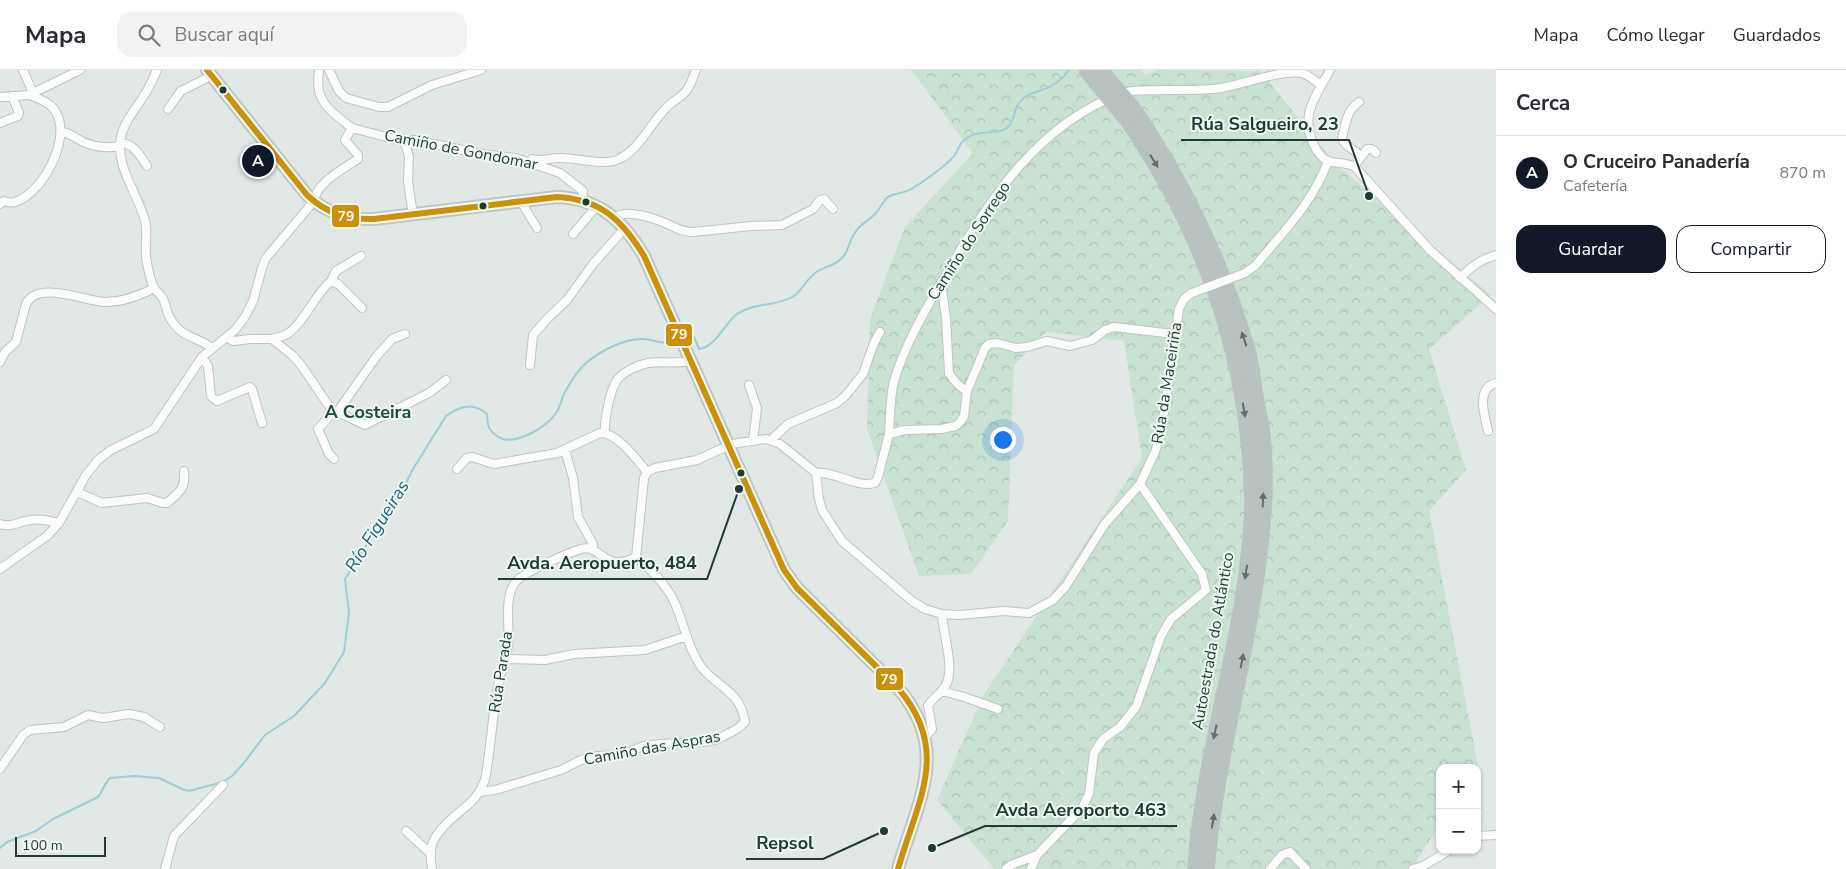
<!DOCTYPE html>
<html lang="es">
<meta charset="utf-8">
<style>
body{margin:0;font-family:"Nunito Sans",sans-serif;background:#f2f2f3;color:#2b2b33}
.controls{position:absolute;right:15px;bottom:15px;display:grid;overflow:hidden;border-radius:10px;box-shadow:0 1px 4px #0004}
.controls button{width:45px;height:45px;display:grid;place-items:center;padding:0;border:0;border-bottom:1px solid #e1e1e2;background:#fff;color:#2b2b33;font:25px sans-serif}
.scale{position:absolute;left:15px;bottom:12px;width:91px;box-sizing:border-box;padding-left:5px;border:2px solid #1f3b34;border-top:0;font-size:14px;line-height:18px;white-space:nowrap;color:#1f3b34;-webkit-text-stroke:4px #eff7f3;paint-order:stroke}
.you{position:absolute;left:1002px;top:369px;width:18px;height:18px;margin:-12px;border:4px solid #fff;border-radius:50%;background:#1a73e8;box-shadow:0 0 0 8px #1a73e833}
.badge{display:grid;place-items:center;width:32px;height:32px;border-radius:50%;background:#111827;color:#fff;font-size:16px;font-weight:700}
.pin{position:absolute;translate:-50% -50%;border:2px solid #fff;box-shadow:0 1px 5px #0006}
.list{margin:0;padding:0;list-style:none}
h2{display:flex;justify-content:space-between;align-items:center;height:65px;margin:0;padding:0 20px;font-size:21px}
h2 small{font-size:16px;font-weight:400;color:#7c7c81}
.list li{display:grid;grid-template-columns:32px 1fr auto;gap:15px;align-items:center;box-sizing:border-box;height:75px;padding:0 20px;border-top:1px solid #e1e1e2}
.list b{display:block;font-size:19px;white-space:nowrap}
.list p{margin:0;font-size:16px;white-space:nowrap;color:#7c7c81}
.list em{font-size:16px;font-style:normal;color:#7c7c81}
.actions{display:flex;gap:10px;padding:15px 20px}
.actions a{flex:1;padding:11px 0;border:1px solid #111827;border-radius:15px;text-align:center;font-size:18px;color:#111827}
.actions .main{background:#111827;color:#fff}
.icon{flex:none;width:28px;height:28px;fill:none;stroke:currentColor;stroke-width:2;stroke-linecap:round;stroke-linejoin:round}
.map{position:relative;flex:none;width:1496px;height:799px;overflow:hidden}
header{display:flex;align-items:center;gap:30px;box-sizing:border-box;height:70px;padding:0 25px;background:#fff;border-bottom:1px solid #e1e1e2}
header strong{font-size:24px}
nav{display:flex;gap:28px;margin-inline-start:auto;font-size:18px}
.search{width:350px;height:45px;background:#f2f2f3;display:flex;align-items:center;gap:12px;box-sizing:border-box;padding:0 18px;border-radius:15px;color:#7c7c81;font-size:19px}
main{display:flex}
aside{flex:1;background:#fff}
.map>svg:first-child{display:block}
</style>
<header>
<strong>Mapa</strong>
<div class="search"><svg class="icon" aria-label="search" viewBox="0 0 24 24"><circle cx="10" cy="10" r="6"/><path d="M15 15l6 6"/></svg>Buscar aquí</div>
<nav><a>Mapa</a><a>Cómo llegar</a><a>Guardados</a></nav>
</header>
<main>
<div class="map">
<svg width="1496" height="799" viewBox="0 0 1496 799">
<defs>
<pattern id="forest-crowns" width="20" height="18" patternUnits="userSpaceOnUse" patternTransform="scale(1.25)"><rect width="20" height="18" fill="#cae2d2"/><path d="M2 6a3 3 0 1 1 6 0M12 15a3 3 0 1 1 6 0" fill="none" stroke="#adc3b5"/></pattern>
</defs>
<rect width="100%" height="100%" fill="#e2e8e5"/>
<path fill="url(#forest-crowns)" d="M911 0H1141L1145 5 1157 0 1260 1 1337 95 1491 225 1429 279 1466 400 1429 441 1478 696 1440 698V755L1416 791 1420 799H994L937 730 983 626 1142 388 1124 271 1046 262 1014 295 1008 451 971 504 919 506 867 359 870 249 905 157 973 83Z"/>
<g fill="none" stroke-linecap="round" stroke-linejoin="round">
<path stroke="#a0ced8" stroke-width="2" d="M691 267H694L699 279C716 277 724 254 737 244 755 232 776 237 794 226 802 220 807 209 815 203 823 197 834 196 841 189 850 181 848 170 857 160 861 154 869 150 874 145 879 140 881 135 885 130 889 123 902 124 909 120 918 116 948 94 954 86 958 81 959 74 964 70 976 59 998 65 1007 58 1017 51 1011 37 1025 27 1029 23 1037 22 1042 20 1053 16 1063 9 1069 0
M0 778 7 772 36 761 53 749 98 727C103 721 104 714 110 708L134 706 159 708 182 719 189 721 223 712 232 706 243 694 265 665 294 646 325 613 344 582 349 543 345 509 367 474 385 439 402 421 413 399 446 346C460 336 473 332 487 344 487 354 488 360 497 366 513 378 547 357 556 343 561 336 561 329 565 322 570 313 577 301 585 294 600 281 624 268 644 269 651 270 659 272 666 273"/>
<defs>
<path id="minor" d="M23 0 33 23
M157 0C153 9 149 19 143 27 135 40 124 52 121 67 115 97 138 123 145 151 148 162 145 173 146 185 146 192 151 212 154 218 156 221 160 224 162 227 166 233 166 242 170 248 182 269 197 266 212 278
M329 0 339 21 346 28 379 37H388L432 15 481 0
M1330 0C1317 25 1300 43 1313 73 1316 80 1321 88 1328 91 1337 94 1346 92 1355 97L1430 180 1496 239
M0 27 29 25 80 0
M1359 32C1346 41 1346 54 1342 68 1345 78 1355 78 1360 87
M168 39 181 21 211 6
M0 53 18 46 19 43 12 26
M352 58 398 70H415L482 84 516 88 560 103 583 121 582 130
M61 62C68 62 70 65 76 68 90 77 104 79 120 76
M404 69 409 87 408 111 413 145
M121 73C134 74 141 86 147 96
M532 89C542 92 549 88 559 88 576 87 603 97 619 89 640 79 650 54 666 38 672 31 681 28 686 21 691 15 693 7 696 0
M1358 91 1367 79H1372L1376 83
M520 130 537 158
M0 134 4 131C7 132 12 133 15 132 44 123 75 63 53 38 47 31 37 28 29 25
M615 148C624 139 649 147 660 151 672 155 679 162 693 162L751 156 782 155 813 139 820 130 824 129 833 139
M573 164 597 136
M1245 203 1256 195C1282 163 1314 131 1328 91
M1460 208C1471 197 1481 189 1496 185
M331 211 336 201 361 186
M941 213 946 248 949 303C954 311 959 317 967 321
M227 267 233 271 250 269H272L292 285 301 295 331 339 365 355 429 323 446 310
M272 269C277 267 283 267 287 264 305 252 315 224 331 211L338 214 362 238
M202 287 208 296 211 326 217 331 250 317 252 319 262 353
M0 292 5 282 16 272 26 234C37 210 85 231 105 232 122 232 139 226 154 218
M530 295 533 265 547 249 567 230 593 194 625 158
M749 315 757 338 753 371
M338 341 376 287 392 269 405 264
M1488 361C1485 347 1475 318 1496 313
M605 363C604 351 610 320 617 310 623 302 638 295 648 293 662 291 676 294 691 291
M889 364C890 346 890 328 894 311 905 274 926 239 945 206 988 131 1038 53 1123 23 1135 19 1149 21 1161 20 1181 20 1201 21 1221 18 1245 14 1279 0 1302 3 1309 5 1315 11 1321 15
M771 370 788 354 837 333 846 325 863 304 874 273 880 262
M565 380 573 408 578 447 593 474V480
M334 389 329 384 318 359 334 341
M457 399 467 388 472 387 494 394 557 383 600 363C617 362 637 390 647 402
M816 403C836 401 855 418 875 413L878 407 889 364 905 360 941 359 956 356 961 351 964 346 967 321 985 278 989 274 997 273 1016 278 1027 277 1047 271 1070 276 1092 270 1105 260 1114 257 1174 264
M77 422 102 433 147 428 163 433H167C179 422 186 419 184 401
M0 454C14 458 18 451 31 450 40 448 50 451 59 453
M0 499 47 466 59 453 86 405 98 390 111 380 154 359 202 287 235 260 245 247 253 231 262 198 266 188 314 131C317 112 343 99 358 89V85L345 70 352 58C330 41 314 32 319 1
M506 589 545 590 574 584 645 580 687 566
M942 621 964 627 998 639
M925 668 932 659 928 636C933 627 942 623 946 615 955 597 943 565 942 544
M0 699 23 665 30 660 64 657 88 645 103 648 129 644 144 647 160 657
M480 722 495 720 561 700 581 690 597 686 620 685 644 676 661 674 703 672 718 669 737 659 745 652C740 621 720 619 703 599 688 580 684 553 674 531 666 515 650 498 636 487
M406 761 431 784
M1477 766 1496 765
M165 799 174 766 223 715
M432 799C431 790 429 780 433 772 442 753 459 744 473 730 479 724 482 717 485 710 491 679 492 647 498 615 500 601 507 589 508 574 510 555 504 531 514 514 519 504 568 483 581 479 601 473 603 504 636 487L644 408 647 402 655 398 697 390 732 374 766 369 780 374 816 403 819 429 822 440 842 471 912 531 925 539 942 544 959 545 1004 541 1029 543 1053 530 1066 516 1104 455 1140 414 1155 382 1161 363 1179 239 1184 229 1192 223
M1006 799 1011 795 1037 785 1082 738 1089 724 1094 683 1103 669 1120 657 1136 637 1161 566 1171 549 1206 520 1202 504 1140 414
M1031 799 1037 785
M1270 799 1282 785 1290 782 1306 799
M1413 799 1423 796 1450 780"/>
<path id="primary" d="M207 0 307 125C326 143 347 150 374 149L557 127C601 129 623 151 644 186L784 500 797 518 898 618C952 681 917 731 898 799"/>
<path id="motorway" d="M1135 41C1185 115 1223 195 1248 281 1252 296 1253 312 1256 328 1258 341 1262 354 1263 367 1269 432 1259 500 1247 564 1233 642 1213 720 1207 799
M1127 50C1205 164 1249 289 1252 427 1253 448 1250 470 1248 490 1236 594 1202 694 1195 799"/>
</defs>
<use href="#minor" stroke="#bfc5c2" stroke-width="10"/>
<use href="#primary" stroke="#bbc5c1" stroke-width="14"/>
<use href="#motorway" stroke="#bbc5c1" stroke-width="16"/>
<use href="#minor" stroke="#fbfcfb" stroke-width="8"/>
<use href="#primary" stroke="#ccd5d2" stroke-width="11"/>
<use href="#motorway" stroke="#b9c2c0" stroke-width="14"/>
<defs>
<path id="minor-bridge" d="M1192 223 1245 203"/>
<path id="motorway-bridge" d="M1086 0 1127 50
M1101 0 1135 41"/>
</defs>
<use href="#minor-bridge" stroke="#bfc5c2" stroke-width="10" stroke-linecap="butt"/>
<use href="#motorway-bridge" stroke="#bbc5c1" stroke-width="16" stroke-linecap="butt"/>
<use href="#minor-bridge" stroke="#fbfcfb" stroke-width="8"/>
<use href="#motorway-bridge" stroke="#b9c2c0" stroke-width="14"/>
<defs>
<path id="bus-1" d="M207 0 307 125C326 143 347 150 374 149L557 127C601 129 623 151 644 186L784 500 797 518 898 618C952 681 917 731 898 799"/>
</defs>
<use href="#bus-1" stroke="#eff7f3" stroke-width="10"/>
<use href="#bus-1" stroke="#cc910a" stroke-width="6"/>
</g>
<defs><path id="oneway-solid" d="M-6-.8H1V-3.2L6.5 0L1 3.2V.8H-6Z" transform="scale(1.25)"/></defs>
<g fill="#5d716c">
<use href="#oneway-solid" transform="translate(1154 91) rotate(58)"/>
<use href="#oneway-solid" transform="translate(1244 269) rotate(-108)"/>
<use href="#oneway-solid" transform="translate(1244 340) rotate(81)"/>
<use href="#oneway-solid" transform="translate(1263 430) rotate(-88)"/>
<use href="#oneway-solid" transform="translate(1246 502) rotate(99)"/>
<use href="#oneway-solid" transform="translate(1242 591) rotate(-79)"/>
<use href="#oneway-solid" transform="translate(1215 662) rotate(102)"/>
<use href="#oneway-solid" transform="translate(1213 751) rotate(-81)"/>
</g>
<g fill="#1f3b34" stroke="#eff7f3" stroke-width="2">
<circle cx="223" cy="20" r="4.5"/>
<circle cx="586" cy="132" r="4.5"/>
<circle cx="483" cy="136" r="4.5"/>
<circle cx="741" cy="403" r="4.5"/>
</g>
<g text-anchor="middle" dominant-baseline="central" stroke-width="4" stroke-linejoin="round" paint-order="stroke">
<g font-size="16" fill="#1f3b34" stroke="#eff7f3">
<text transform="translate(461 80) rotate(11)">Camiño de Gondomar</text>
<text transform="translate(969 171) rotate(-57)">Camiño do Sorrego</text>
<text transform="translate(1167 313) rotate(-81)">Rúa da Maceiriña</text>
<text transform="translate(1213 571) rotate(-80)">Autoestrada do Atlántico</text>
<text transform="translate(501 602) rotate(-81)">Rúa Parada</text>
<text transform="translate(652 678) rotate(-10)">Camiño das Aspras</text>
</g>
<g font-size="18" font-weight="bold" fill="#1b4d43" stroke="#eff7f3">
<text x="368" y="342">A Costeira</text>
</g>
<g font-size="18" font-style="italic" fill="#196478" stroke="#eff7f3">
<text transform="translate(377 456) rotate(-58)">Río Figueiras</text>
</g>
</g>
<path fill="none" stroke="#1f3b34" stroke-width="2" d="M1369 126L1349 70H1181M739 419L707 509H498M932 778L985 756H1177M884 761L823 789H746"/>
<g fill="#1f3b34" stroke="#eff7f3" stroke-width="2">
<circle cx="1369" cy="126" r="5"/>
<circle cx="739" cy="419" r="5"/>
<circle cx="932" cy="778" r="5"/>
<circle cx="884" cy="761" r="5"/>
</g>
<g font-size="18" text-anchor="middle" font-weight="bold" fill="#1f3b34" stroke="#eff7f3" stroke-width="4" stroke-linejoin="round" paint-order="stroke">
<text x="1265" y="60">Rúa Salgueiro, 23</text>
<text x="602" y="499">Avda. Aeropuerto, 484</text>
<text x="1081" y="746">Avda Aeroporto 463</text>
<text x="785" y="779">Repsol</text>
</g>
<g stroke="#eff7f3" stroke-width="2">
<rect x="331" y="134" width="29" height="24" rx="5" fill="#cc910a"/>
<rect x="665" y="253" width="28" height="24" rx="5" fill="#cc910a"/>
<rect x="875" y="597" width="29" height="24" rx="5" fill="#cc910a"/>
</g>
<g font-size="14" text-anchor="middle" font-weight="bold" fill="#fff">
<text x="346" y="151">79</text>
<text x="679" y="269">79</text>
<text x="889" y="614">79</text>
</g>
</svg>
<div class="controls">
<button>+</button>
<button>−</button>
</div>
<div class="scale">100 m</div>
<div class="you"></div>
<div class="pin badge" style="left:258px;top:91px">A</div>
</div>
<aside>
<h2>Cerca<small></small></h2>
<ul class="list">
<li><span class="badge">A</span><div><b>O Cruceiro Panadería</b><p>Cafetería</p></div><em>870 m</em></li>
</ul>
<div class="actions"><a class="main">Guardar</a><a>Compartir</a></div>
</aside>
</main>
